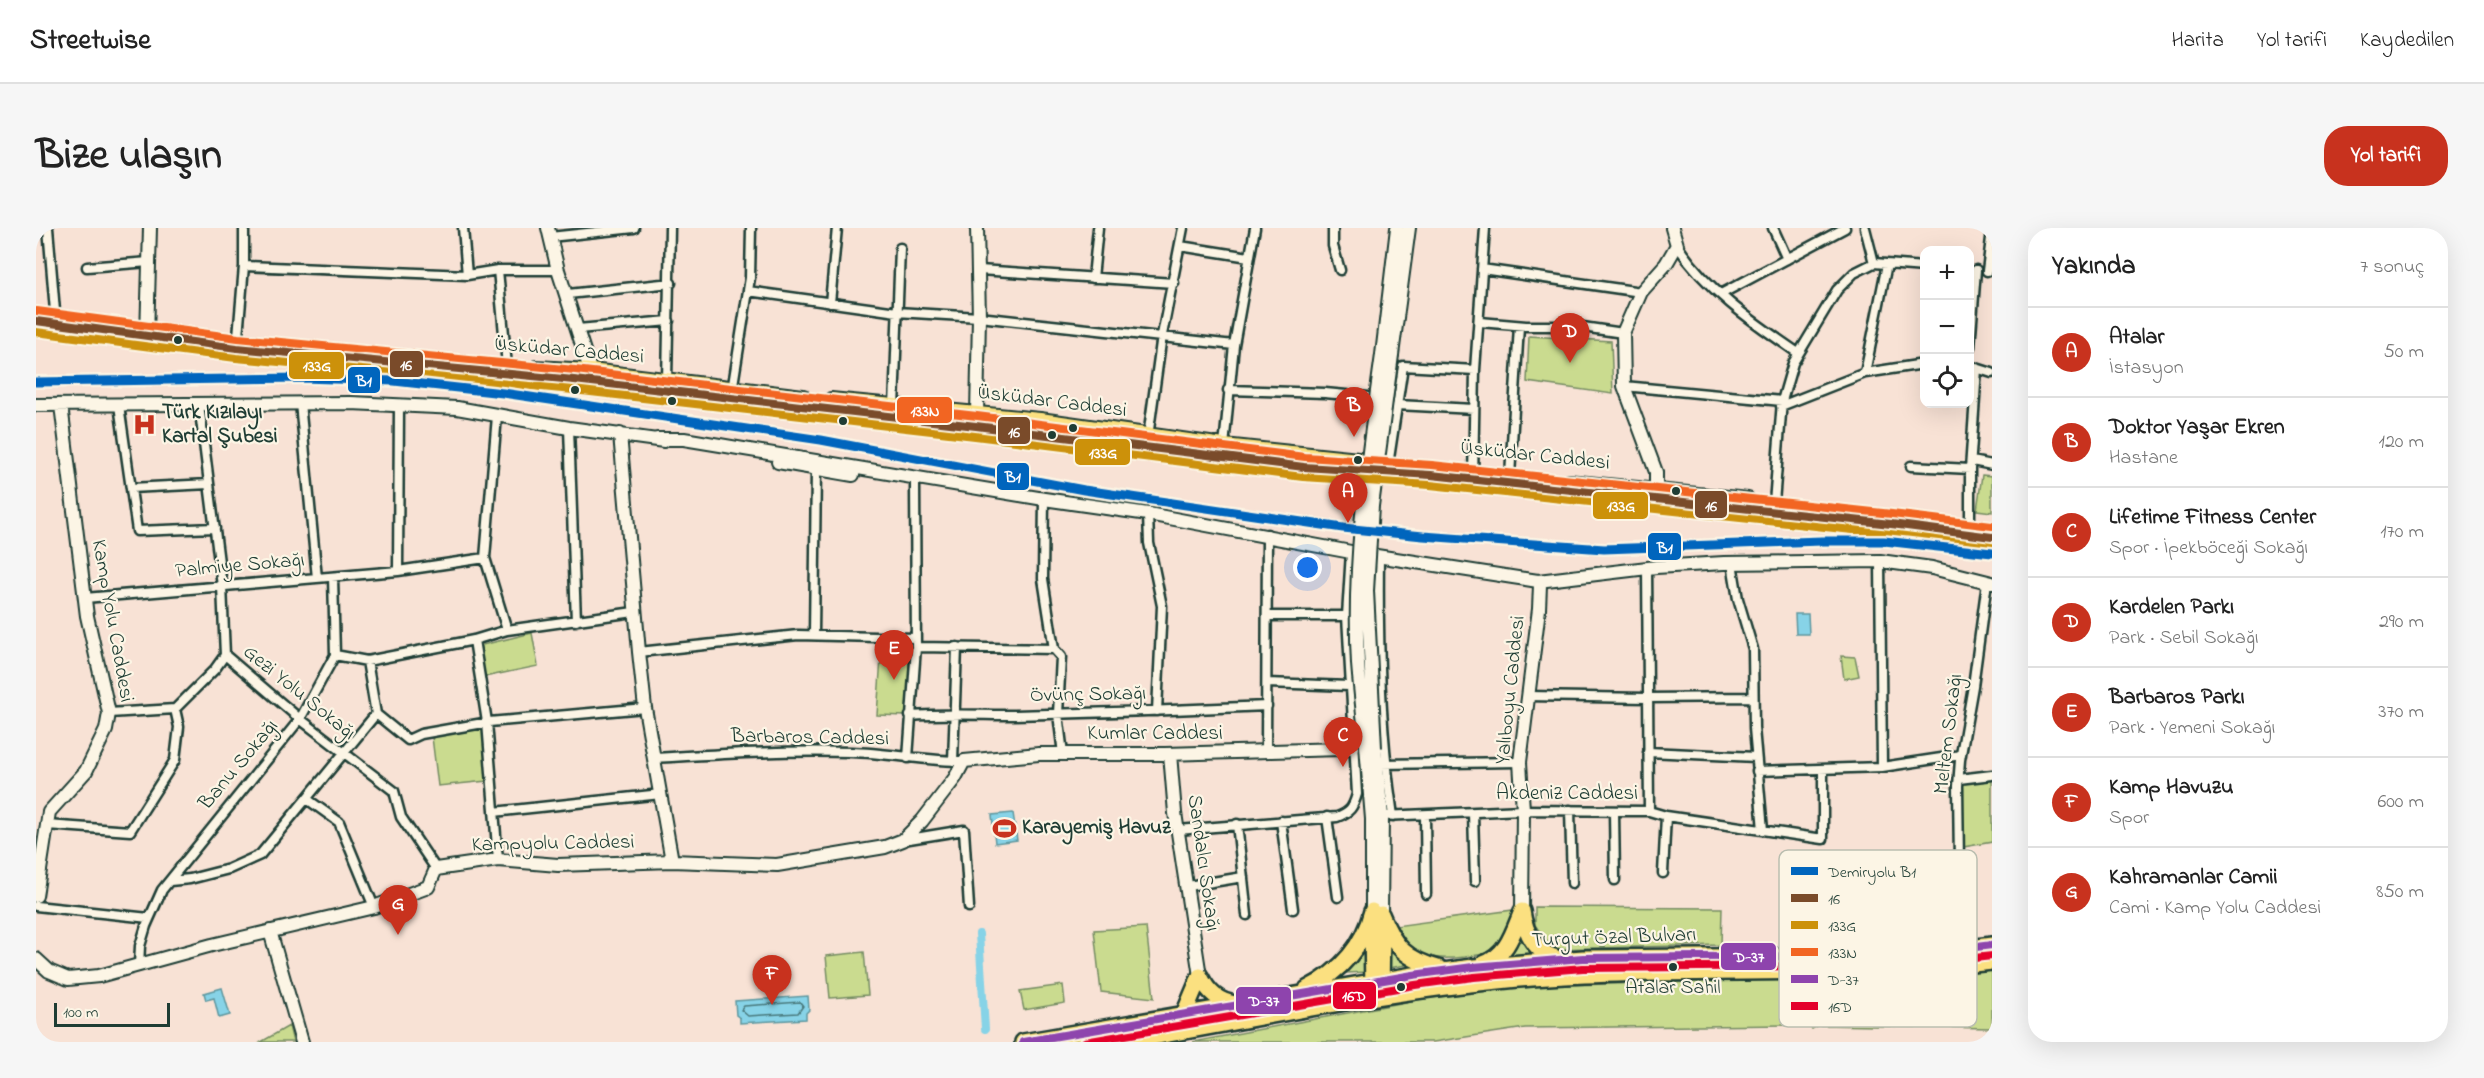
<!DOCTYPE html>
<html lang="tr">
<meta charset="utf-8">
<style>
body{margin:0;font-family:"Indie Flower",sans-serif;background:#f6f6f6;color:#222}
.controls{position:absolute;right:18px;top:18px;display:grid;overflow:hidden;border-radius:12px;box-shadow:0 6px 24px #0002}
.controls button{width:54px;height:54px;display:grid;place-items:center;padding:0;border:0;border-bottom:2px solid #e0e0e0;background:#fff;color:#222;font:30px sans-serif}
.scale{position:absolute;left:18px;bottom:15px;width:116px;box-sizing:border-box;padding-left:6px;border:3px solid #1f3d34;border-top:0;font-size:16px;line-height:21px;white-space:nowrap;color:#1f3d34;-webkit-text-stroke:4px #fcf5e5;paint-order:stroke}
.you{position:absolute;left:1272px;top:340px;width:21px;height:21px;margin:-15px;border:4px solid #fff;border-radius:50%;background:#1a73e8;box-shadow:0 0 0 9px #1a73e833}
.badge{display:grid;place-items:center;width:39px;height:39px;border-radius:50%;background:#c8321e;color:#fff;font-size:20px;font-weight:700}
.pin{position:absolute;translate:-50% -50px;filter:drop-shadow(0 2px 3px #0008)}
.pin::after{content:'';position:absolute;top:32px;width:21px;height:18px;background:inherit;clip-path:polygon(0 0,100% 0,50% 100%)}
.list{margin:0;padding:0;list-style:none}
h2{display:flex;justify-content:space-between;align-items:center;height:78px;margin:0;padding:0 24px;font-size:26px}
h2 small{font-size:20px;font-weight:400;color:#767676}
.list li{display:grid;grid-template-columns:39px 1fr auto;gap:18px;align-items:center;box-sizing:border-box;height:90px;padding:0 24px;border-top:2px solid #e0e0e0}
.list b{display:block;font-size:22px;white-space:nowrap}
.list p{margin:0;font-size:20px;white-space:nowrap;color:#767676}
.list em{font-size:20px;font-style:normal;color:#767676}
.icon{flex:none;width:33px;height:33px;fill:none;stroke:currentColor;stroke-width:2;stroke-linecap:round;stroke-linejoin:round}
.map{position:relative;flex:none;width:1956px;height:814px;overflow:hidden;border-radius:24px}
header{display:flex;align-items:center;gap:36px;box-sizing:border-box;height:84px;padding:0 30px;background:#fff;border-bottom:2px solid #e0e0e0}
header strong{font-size:28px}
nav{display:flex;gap:33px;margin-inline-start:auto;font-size:21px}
.intro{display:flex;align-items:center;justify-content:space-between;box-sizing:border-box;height:144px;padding:0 36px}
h1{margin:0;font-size:42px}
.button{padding:15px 27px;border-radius:24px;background:#c8321e;color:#fff;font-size:21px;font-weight:700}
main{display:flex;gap:36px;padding:0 36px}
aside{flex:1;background:#fff;border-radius:24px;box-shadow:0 6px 24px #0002}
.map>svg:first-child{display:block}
</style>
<header>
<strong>Streetwise</strong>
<nav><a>Harita</a><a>Yol tarifi</a><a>Kaydedilen</a></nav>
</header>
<div class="intro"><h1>Bize ulaşın</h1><a class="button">Yol tarifi</a></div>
<main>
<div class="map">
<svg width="1956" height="814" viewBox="0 0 1956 814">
<rect width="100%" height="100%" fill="#f8e2d5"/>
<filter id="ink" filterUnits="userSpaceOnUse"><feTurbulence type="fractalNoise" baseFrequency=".0167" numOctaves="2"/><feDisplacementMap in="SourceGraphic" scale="12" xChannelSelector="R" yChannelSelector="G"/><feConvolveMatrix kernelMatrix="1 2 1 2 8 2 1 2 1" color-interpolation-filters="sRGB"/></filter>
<g filter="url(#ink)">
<path fill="#cadb8f" stroke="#748c62" stroke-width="1.5" d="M1493 108 1575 113 1577 166 1491 154Z
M1946 247 1956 248V284L1941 282Z
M496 405 502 438 448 449 442 418Z
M846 416 874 417 871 488 841 487Z
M1805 428 1819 429 1823 448 1808 451Z
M447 498 451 553 402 558 396 509Z
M1956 550V614L1927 619 1925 553Z
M1499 679 1686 680 1685 717 1516 721 1499 697Z
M1477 682C1473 695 1470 711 1460 720 1451 727 1440 727 1429 729 1396 733 1376 730 1359 698Z
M1110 699 1118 770 1065 764 1058 702Z
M1483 702 1498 723 1496 726 1473 727Z
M1330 713V744L1310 745V743Z
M1352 713 1375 736 1353 740Z
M828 724 832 767 794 770 790 728Z
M1956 742V800L1783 797 1776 801 1774 797H1759L1489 800 1397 814H1157L1386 771 1489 758 1657 754Z
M1027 757 1029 775 988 782 984 763Z
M1128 796 1129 800 1120 802 1047 814H1022Z
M253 798 257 814H225Z"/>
<path fill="#87d3e7" stroke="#5d979f" stroke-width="1.5" d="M1759 386H1772L1773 406H1760Z
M977 585 981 612 959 615 956 587Z
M186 760 194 787 183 790 178 770 170 772 168 765Z
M772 768 773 782 770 785V791L704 795V790L700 787 699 773Z"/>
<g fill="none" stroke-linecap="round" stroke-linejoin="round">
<path stroke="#49797c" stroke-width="1.5" d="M764 774 767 778 762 785 712 788 705 782 708 778Z"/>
<path stroke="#87d3e7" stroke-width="8" d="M943 706 949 801"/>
<defs>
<path id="street" d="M12 0 20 95
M427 0 431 47
M1297 0V18L1304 42
M1737 0 1751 31
M1829 0 1838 35 1888 39
M514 9 598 0
M1641 17C1671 63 1717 94 1762 125
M1144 18 1213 29
M208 38 431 47 462 42H522
M51 39 113 34
M1446 41 1605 64
M462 42 471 138
M943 42 1138 55
M1951 43 1956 2
M1057 50 1062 0
M712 63 861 84 943 89 1198 117
M532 66 635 55
M1685 66 1809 0
M794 75 801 0
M1444 94 1490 98H1540L1587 105
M542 101 633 93
M1934 119 1940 42
M201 120 208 38V0
M1934 138 1956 145
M1829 145 1888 136
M631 153 634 0
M1588 158 1746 173
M1192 162 1289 165 1343 170
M696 163 714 50 715 0
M264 175 281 350
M163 176 186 358 189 427 264 491 358 563 365 589 400 641
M83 177 101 303 179 300
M363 177 362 343 449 330
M1361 177 1438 181
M1745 178 1829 145 1851 36
M858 179 864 20
M461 188 449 330 471 402
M533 200 540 393
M1112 209 1126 107 1147 0
M1188 218 1198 117 1219 0
M1936 233 1956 237
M1875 238 1934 241
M1351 244 1367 138 1439 142
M1474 248 1483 98
M1437 252 1439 142 1449 0
M95 260 173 256
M1008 271 1007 351 1018 421 1025 429 1022 486 1027 526
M1738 275 1746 173 1757 135 1801 62 1818 45 1838 35
M1112 286 1113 315 1126 378 1121 483
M1934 306V241L1941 141
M1343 328C1342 415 1344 502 1357 588
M1844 333 1846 539
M1696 335 1702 371 1717 421 1718 500 1727 602
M1611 340 1613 583
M49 370 362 343
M1231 388H1311
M778 407 780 242
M438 412 451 494 462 632
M880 419 1018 421
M603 424 762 407 880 410
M299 427 331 433 438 412 471 402 598 384
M1231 455 1313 458
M1492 468 1611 470 1717 469
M73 485 139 481 179 441 189 427
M340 486 372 512 385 506 453 494 609 480
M874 488C909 485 944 487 979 487 1063 485 1147 482 1231 478
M1230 524 1231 306
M1612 524 1720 529
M618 530C684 526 749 522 815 524 853 525 890 533 928 533
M872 530 880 419 879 255
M917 533 921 419
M1344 536 1484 534
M1721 543 1846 539 1925 527
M1923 551 1956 547
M271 571 303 594 338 679
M1534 582 1536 655
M1578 583 1579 652
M458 584 625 566
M1437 585 1439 653
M1346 588 1487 582 1613 583 1630 588 1787 611V542
M1389 588 1390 666
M1291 589 1302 669
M1245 593 1257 681
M1201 596 1211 687
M11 597 94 603 139 532 143 499 139 481
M1142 602 1301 589C1314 584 1317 580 1321 566L1311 388 1315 324
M867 612 928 602 933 679
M1801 644 1923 637
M1627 645 1630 588
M134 653 154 651 193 641 224 627 340 486 331 433
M1152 658 1207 649
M0 678 113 690
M1934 697 1923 637 1922 558 1924 532 1937 458 1951 354
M103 737 104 718 110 698 126 662 264 491 299 427 297 349"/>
<path id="secondary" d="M512 0 522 42 557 151
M111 109 114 0
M1346 127 1361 0
M1356 127 1373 0
M0 177 315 175 421 180 533 200 628 213
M941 186 943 89 941 0
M584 206 603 424 609 480 636 633
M621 211H648L1008 271 1112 286 1315 324 1502 353 1620 339 1688 335 1844 333 1896 340 1956 355
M742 234 817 247
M1620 271V244L1588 158 1587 105 1605 64 1630 36 1641 17 1636 0
M1330 518 1336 591V683
M1339 520 1346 588 1345 686
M1134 526 1139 585 1164 748
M0 668 13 584 50 543 70 502 73 485 51 388 25 177
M1486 683 1487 582 1484 534 1503 381 1504 357 1502 353
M234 703 266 814
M0 731 13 743 32 751 63 748 176 717 338 679 392 659 400 641 462 632 522 637 636 633 741 637 849 619 867 612 886 593 919 550 928 533 1003 526H1129L1305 521 1317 519"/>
<path id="primary" d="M0 93 201 120 538 152 940 198 1268 239 1395 247 1620 272 1855 296 1956 309
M500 140 555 143 767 169
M795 172 1004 192 1188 218 1342 234
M1532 254 1712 272"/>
<path id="highway" d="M1486 683C1489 704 1499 725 1521 730
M1345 686C1358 719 1370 732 1405 741
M1336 697 1337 763
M1447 736C1471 728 1477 705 1486 683
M1164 748C1172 764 1182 774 1201 776
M1271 761C1304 744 1327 719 1336 683
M1345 762 1346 702
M1148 786 1164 748
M987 814 1377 747 1437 739 1547 730 1877 727 1956 717
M1087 814C1226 790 1371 758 1512 749 1660 739 1809 750 1956 734"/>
</defs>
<use href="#street" stroke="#1f3d34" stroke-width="13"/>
<use href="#secondary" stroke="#1f3d34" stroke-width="16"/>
<use href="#primary" stroke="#1f3d34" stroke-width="18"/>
<use href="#highway" stroke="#1f3d34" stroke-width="20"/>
<use href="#street" stroke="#fcf5e5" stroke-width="8"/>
<use href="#secondary" stroke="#fcf5e5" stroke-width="12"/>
<use href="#primary" stroke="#fbe080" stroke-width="14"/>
<use href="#highway" stroke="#fbe080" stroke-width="15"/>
<defs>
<path id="secondary-bridge" d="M1330 518C1328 491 1324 463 1322 436 1316 333 1332 228 1346 127
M1339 520 1331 363 1336 278 1356 127"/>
</defs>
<use href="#secondary-bridge" stroke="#1f3d34" stroke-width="16" stroke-linecap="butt"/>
<use href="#secondary-bridge" stroke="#fcf5e5" stroke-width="12"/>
<defs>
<path id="bus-1" d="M0 93 201 120 538 152 940 198 1268 239 1395 247 1855 296 1956 309"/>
<path id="bus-2" d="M0 104 200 130 537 162 939 208 1267 249 1394 257 1854 306 1955 319"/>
<path id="bus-3" d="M1 83 202 110 539 142 941 188 1269 229 1396 237 1856 286 1956 298"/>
<path id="bus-4" d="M987 814 1377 747 1437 739 1547 730 1877 727 1956 717"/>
<path id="bus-5" d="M1049 814 1379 757 1438 749 1547 740 1877 737 1956 728"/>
</defs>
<use href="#bus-1" stroke="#fcf5e5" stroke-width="12"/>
<use href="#bus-2" stroke="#fcf5e5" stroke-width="12"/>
<use href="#bus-3" stroke="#fcf5e5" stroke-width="12"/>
<use href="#bus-4" stroke="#fcf5e5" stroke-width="12"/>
<use href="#bus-5" stroke="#fcf5e5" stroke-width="12"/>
<use href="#bus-1" stroke="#7a4b2a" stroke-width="8"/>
<use href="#bus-2" stroke="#cc910a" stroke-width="8"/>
<use href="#bus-3" stroke="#f26522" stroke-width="8"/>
<use href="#bus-4" stroke="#8e44ad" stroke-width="8"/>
<use href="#bus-5" stroke="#e4002b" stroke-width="8"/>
<defs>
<path id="rail-1" d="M0 154 266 150 358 153 467 165 785 212 1048 262 1307 300 1387 308 1568 321 1786 313H1848L1956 325"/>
</defs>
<use href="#rail-1" stroke="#fcf5e5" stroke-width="14"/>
<use href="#rail-1" stroke="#0065bd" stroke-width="9"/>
</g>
</g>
<defs>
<symbol id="hospital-bare" viewBox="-9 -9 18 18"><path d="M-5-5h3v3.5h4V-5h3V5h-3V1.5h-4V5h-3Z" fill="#c8321e" stroke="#fcf5e5" stroke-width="2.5" paint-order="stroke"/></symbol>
<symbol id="stadium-bare" viewBox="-9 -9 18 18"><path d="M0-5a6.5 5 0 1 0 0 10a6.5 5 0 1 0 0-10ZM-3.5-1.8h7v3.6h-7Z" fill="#c8321e" stroke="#fcf5e5" stroke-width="2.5" paint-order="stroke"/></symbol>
</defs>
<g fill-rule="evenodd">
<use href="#hospital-bare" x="92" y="180" width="33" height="33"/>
<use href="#stadium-bare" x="952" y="584" width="33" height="33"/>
</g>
<g fill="#1f3d34" stroke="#fcf5e5" stroke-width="2">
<circle cx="142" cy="112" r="5"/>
<circle cx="539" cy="162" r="5"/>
<circle cx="636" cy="173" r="5"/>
<circle cx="807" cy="193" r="5"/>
<circle cx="1037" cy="200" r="5"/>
<circle cx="1016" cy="207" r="5"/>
<circle cx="1322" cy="232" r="5"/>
<circle cx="1640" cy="263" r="5"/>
<circle cx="1637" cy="739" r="5"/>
<circle cx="1365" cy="759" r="5"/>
</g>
<g text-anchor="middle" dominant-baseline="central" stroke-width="4.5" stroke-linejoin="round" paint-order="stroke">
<g font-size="20" fill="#1f3d34" stroke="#fcf5e5">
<text x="1637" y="760">Atalar Sahil</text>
</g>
<g font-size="21" fill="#1f3d34" stroke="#fcf5e5">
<text transform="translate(533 123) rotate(5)">Üsküdar Caddesi</text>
<text transform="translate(1016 174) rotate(7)">Üsküdar Caddesi</text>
<text transform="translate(1499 228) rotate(6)">Üsküdar Caddesi</text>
<text transform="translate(204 338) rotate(-5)">Palmiye Sokağı</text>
<text transform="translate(76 393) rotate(80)">Kamp Yolu Caddesi</text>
<text transform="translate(1475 462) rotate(-84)">Yalıboyu Caddesi</text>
<text transform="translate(263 465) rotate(39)">Gezi Yolu Sokağı</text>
<text transform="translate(1052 467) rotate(-1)">Övünç Sokağı</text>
<text x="1119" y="506">Kumlar Caddesi</text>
<text transform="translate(1913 506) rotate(-83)">Meltem Sokağı</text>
<text transform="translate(774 510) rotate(1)">Barbaros Caddesi</text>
<text transform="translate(203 537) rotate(-50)">Banu Sokağı</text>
<text x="1531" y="566">Akdeniz Caddesi</text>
<text transform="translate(517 616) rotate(-1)">Kampyolu Caddesi</text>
<text transform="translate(1167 635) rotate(82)">Sandalcı Sokağı</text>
<text transform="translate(1578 710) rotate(-2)">Turgut Özal Bulvarı</text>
</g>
<g font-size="21" font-weight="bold" fill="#1f3d34" stroke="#fcf5e5" text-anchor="start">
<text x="126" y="185">Türk Kızılayı<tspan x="126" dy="24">Kartal Şubesi</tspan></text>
<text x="986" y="600">Karayemiş Havuz</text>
</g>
</g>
<rect x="1743" y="622" width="198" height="177" rx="9" fill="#fcf5e5" stroke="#babeb0" stroke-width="1.5"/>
<rect x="1755" y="639" width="27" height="8" fill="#0065bd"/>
<rect x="1755" y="666" width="27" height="8" fill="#7a4b2a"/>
<rect x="1755" y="693" width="27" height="8" fill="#cc910a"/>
<rect x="1755" y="720" width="27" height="8" fill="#f26522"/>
<rect x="1755" y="747" width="27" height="8" fill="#8e44ad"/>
<rect x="1755" y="774" width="27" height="8" fill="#e4002b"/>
<g font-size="16" fill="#1f3d34">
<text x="1792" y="649">Demiryolu B1</text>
<text x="1792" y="676">16</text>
<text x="1792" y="703">133G</text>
<text x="1792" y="730">133N</text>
<text x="1792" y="757">D-37</text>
<text x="1792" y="784">16D</text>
</g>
<g stroke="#fcf5e5" stroke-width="2">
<rect x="353" y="122" width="35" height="28" rx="6" fill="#7a4b2a"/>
<rect x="252" y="123" width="57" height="29" rx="6" fill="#cc910a"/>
<rect x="311" y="138" width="34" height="28" rx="6" fill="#0065bd"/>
<rect x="860" y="168" width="57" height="28" rx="6" fill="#f26522"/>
<rect x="961" y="188" width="34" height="29" rx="6" fill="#7a4b2a"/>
<rect x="1038" y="210" width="57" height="28" rx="6" fill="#cc910a"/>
<rect x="960" y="234" width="34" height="29" rx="6" fill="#0065bd"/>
<rect x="1658" y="262" width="34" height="29" rx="6" fill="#7a4b2a"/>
<rect x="1556" y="263" width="57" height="29" rx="6" fill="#cc910a"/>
<rect x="1611" y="304" width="35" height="29" rx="6" fill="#0065bd"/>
<rect x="1684" y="714" width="57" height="29" rx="6" fill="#8e44ad"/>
<rect x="1296" y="753" width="45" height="29" rx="6" fill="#e4002b"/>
<rect x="1199" y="758" width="57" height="29" rx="6" fill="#8e44ad"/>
</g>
<g font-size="16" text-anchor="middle" font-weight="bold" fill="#fff">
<text x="370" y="142">16</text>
<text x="281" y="143">133G</text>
<text x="328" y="158">B1</text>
<text x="889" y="188">133N</text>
<text x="978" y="209">16</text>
<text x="1067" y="230">133G</text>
<text x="977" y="254">B1</text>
<text x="1675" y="283">16</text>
<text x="1585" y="283">133G</text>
<text x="1629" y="325">B1</text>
<text x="1713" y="734">D-37</text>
<text x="1318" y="773">16D</text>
<text x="1228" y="778">D-37</text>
</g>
</svg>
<div class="controls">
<button>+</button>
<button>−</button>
<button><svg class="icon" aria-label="locate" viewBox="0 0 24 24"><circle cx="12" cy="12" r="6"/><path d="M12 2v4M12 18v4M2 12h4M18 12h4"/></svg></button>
</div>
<div class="scale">100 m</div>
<div class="you"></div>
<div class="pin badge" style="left:1312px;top:295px">A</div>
<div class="pin badge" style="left:1318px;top:209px">B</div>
<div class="pin badge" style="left:1307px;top:539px">C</div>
<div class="pin badge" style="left:1534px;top:135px">D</div>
<div class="pin badge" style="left:858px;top:452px">E</div>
<div class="pin badge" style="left:736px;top:777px">F</div>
<div class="pin badge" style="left:362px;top:707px">G</div>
</div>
<aside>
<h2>Yakında<small>7 sonuç</small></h2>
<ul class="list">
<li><span class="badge">A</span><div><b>Atalar</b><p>İstasyon</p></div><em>50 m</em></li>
<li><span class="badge">B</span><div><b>Doktor Yaşar Ekren</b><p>Hastane</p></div><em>120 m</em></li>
<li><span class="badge">C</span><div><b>Lifetime Fitness Center</b><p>Spor · İpekböceği Sokağı</p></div><em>170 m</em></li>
<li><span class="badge">D</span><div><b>Kardelen Parkı</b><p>Park · Sebil Sokağı</p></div><em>290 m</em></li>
<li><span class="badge">E</span><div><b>Barbaros Parkı</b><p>Park · Yemeni Sokağı</p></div><em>370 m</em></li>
<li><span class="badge">F</span><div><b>Kamp Havuzu</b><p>Spor</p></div><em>600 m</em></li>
<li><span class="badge">G</span><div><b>Kahramanlar Camii</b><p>Cami · Kamp Yolu Caddesi</p></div><em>850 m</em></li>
</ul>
</aside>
</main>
